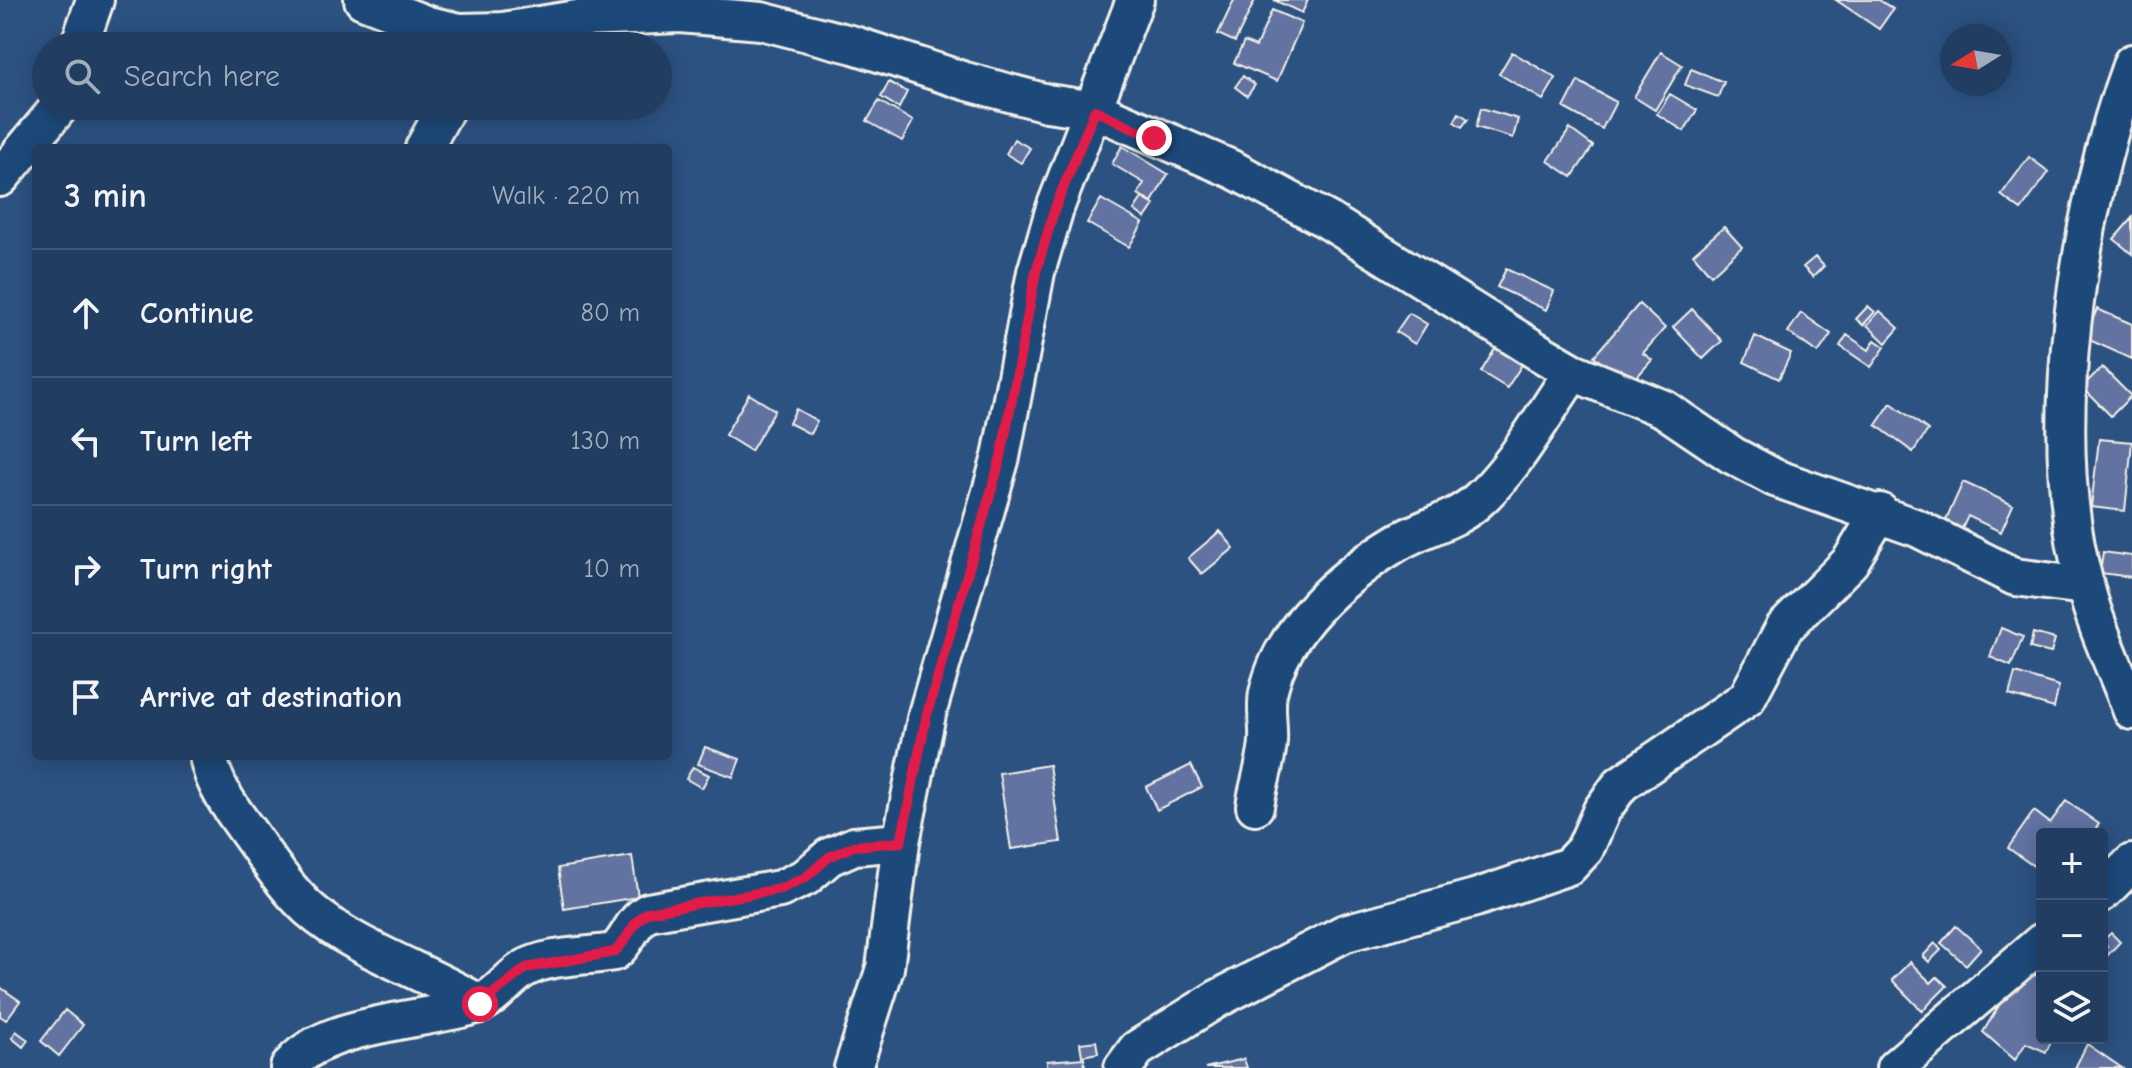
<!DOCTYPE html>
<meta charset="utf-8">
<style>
body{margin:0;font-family:"Comic Neue",sans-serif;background:#2d496b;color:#f1f3f6}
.controls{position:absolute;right:24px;bottom:24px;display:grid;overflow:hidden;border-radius:8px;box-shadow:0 4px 20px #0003}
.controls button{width:72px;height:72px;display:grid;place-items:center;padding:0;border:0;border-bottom:2px solid #3e5777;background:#213e62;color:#f1f3f6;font:40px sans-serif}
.compass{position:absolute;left:1940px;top:24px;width:72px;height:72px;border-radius:50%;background:#213e62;box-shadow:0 4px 20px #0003;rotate:259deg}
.stop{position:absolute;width:24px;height:24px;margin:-18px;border:6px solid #e11d48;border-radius:50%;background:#fff}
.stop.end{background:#e11d48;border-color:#fff;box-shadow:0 2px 8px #0008}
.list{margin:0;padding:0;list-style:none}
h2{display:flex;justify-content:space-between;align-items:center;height:104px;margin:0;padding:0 32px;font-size:34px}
h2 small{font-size:26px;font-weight:400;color:#a2aebe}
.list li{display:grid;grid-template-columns:52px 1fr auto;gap:24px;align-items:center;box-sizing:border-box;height:128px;padding:0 32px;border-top:2px solid #3e5777}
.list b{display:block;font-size:30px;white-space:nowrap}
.list em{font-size:26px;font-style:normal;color:#a2aebe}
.icon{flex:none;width:44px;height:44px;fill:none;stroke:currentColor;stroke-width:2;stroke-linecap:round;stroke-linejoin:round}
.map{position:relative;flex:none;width:2132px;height:1068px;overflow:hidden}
.search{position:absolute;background:#213e62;box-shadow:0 4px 20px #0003;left:32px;top:32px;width:640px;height:88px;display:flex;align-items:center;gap:20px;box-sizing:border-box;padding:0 28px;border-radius:44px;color:#a2aebe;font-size:30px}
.panel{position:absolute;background:#213e62;box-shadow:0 4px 20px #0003;left:32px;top:144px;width:640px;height:616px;border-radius:8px}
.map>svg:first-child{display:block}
</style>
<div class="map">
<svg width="2132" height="1068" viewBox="0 0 2132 1068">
<rect width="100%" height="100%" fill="#2c5282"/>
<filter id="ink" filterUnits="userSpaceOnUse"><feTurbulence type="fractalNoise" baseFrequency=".0125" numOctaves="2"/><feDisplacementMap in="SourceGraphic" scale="16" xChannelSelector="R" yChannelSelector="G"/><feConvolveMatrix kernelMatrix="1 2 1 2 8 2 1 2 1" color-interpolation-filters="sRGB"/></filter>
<g filter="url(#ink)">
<path fill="#6273a2" stroke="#f4f1e8" stroke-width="2" d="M1234 0H1255L1235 42 1218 34Z
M1274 0H1308L1302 13Z
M1836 0H1879L1893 9 1879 29Z
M1272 10 1302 23 1277 81 1234 63 1244 42 1256 47Z
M1512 52 1556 78 1543 100 1499 74Z
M1661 52 1682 65 1655 110 1634 97Z
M1691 69 1724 82 1718 97 1685 85Z
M1243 76 1255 85 1247 96 1235 87Z
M1578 81 1616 102 1602 129 1564 108Z
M889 82 907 92 899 108 881 97Z
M1670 94 1697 110 1684 131 1657 114Z
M879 101 913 121 902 141 867 121Z
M1481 108 1518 119 1513 138 1476 127Z
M1459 113 1468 119 1462 127 1454 122Z
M1570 129 1593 146 1572 177 1548 161Z
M1014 139 1030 148 1021 163 1006 154Z
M1122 146 1168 174 1152 202 1138 194 1144 183 1112 164Z
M2029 157 2049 172 2021 210 2001 195Z
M1142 198 1154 205 1145 218 1134 210Z
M1101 199 1143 223 1129 247 1087 223Z
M2132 218V254L2114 239Z
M1724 227 1742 247 1711 275 1693 254Z
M1815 257 1824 266 1813 277 1803 267Z
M1506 269 1554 291 1546 310 1497 287Z
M1639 304 1665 328 1643 353 1652 360 1634 380 1621 369 1616 376 1594 356Z
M1868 306 1875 312 1863 325 1856 319Z
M1692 309 1722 341 1703 359 1673 327Z
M2097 309 2132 324V359L2085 338Z
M1880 311 1899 328 1886 343 1867 325Z
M1409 313 1427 324 1415 344 1396 332Z
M1801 313 1831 334 1818 353 1788 332Z
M1847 335 1869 350 1875 340 1885 347 1871 367 1840 346Z
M1755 336 1791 353 1779 379 1744 362Z
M1496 347 1523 363 1507 388 1481 372Z
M2102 367 2131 396 2111 416 2082 387Z
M749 394 775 410 751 451 725 435Z
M1891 403 1928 430 1913 452 1876 425Z
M796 409 817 421 810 434 789 423Z
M2099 439 2132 442 2125 511 2091 507Z
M1963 482 2013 505 2001 532 1968 516 1959 535 1943 527Z
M1220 531 1234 548 1202 574 1188 558Z
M2103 552 2132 556V577L2100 573Z
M2001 628 2023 637 2011 666 1990 657Z
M2033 633 2055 639 2051 653 2030 648Z
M2015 673 2059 686 2054 708 2009 695Z
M705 747 740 759 733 777 698 764Z
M1049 765 1061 842 1011 849 999 773Z
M1191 765 1202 787 1157 810 1146 787Z
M693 767 709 775 702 788 686 779Z
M2066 801 2099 824 2092 834H2042V872L2008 848 2034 811 2050 823Z
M632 856 638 897 564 909 558 868Z
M1956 926 1981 948 1966 965 1941 943Z
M2111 933 2120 942 2105 958 2102 950 2107 946 2102 941Z
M1935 943 1941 950 1929 962 1923 956Z
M1910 962 1931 983 1937 977 1947 986 1922 1011 1892 980Z
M2021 969 2042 978V1038H2053L2046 1052 2026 1043 2015 1060 1983 1032Z
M0 987 20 1001 6 1020 0 1016Z
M65 1010 83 1025 59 1056 41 1041Z
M16 1031 28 1040 23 1047 12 1038Z
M1096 1041 1098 1053 1082 1056 1080 1043Z
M2087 1044 2122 1068H2075Z
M1084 1058 1085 1068H1047V1061Z
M1244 1059 1247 1068H1205Z"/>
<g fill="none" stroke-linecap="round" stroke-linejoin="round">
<defs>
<path id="minor" d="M363 0 428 25 460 32 503 31 583 18 680 14 761 21 854 45 965 81 1047 103 1095 110 1234 170 1329 221 1537 351 1573 372 1664 409 1732 455 1775 478 1917 528 2015 577 2085 586
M79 46 95 0
M2132 63C2078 209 2043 433 2085 585 2096 628 2116 669 2132 711
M424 148 447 106
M0 178 60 106
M208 756C213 784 231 809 248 832 266 857 285 887 309 909 354 949 427 972 480 1004
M1255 806C1258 785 1267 761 1268 741 1269 724 1265 709 1268 693 1282 629 1341 577 1395 544 1420 528 1453 522 1475 503 1515 469 1543 414 1573 372
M2102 893 2132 863
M289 1068C319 1023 425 1021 476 1005 496 999 507 979 524 969 548 955 586 957 614 952 629 941 630 923 648 912L780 889 806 877 829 857 854 846 901 842
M853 1068 885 968 901 842 927 714 1001 457 1036 272 1055 208 1135 0
M1123 1068 1137 1049 1217 999 1345 933 1475 898 1569 866 1585 849 1602 810 1621 784 1747 698 1784 628 1850 562 1880 512
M1895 1068 2042 942"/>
</defs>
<use href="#minor" stroke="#f4f1e8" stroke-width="42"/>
<use href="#minor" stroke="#1f4a7a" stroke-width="36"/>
</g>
</g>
<g fill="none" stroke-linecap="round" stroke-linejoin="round" filter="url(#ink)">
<path stroke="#e11d48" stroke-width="10" d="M480 1004 526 968 614 952C629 941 630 923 648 912L780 889 806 877 829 857 854 846 901 842 927 714 1001 457 1036 272 1055 208 1095 110 1154 138"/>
</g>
</svg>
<div class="controls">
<button>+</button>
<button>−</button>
<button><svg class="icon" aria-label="layers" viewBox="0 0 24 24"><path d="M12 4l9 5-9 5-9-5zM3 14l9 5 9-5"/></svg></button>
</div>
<svg class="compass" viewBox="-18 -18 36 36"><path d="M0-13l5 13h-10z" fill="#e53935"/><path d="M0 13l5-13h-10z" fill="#a2aebe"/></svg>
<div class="stop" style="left:480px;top:1004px"></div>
<div class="stop end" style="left:1154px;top:138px"></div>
<div class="search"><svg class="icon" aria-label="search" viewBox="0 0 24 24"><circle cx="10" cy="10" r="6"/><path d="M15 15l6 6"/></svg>Search here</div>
<section class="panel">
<h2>3 min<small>Walk · 220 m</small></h2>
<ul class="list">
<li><svg class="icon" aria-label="ahead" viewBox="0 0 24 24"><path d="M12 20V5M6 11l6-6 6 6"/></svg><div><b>Continue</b></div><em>80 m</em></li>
<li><svg class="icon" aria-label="left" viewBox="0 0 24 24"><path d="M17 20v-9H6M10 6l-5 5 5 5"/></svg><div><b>Turn left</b></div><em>130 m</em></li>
<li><svg class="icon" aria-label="right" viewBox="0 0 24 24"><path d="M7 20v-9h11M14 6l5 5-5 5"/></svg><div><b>Turn right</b></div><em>10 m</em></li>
<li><svg class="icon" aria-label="arrive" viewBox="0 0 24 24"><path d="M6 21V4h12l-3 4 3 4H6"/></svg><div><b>Arrive at destination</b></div></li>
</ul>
</section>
</div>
